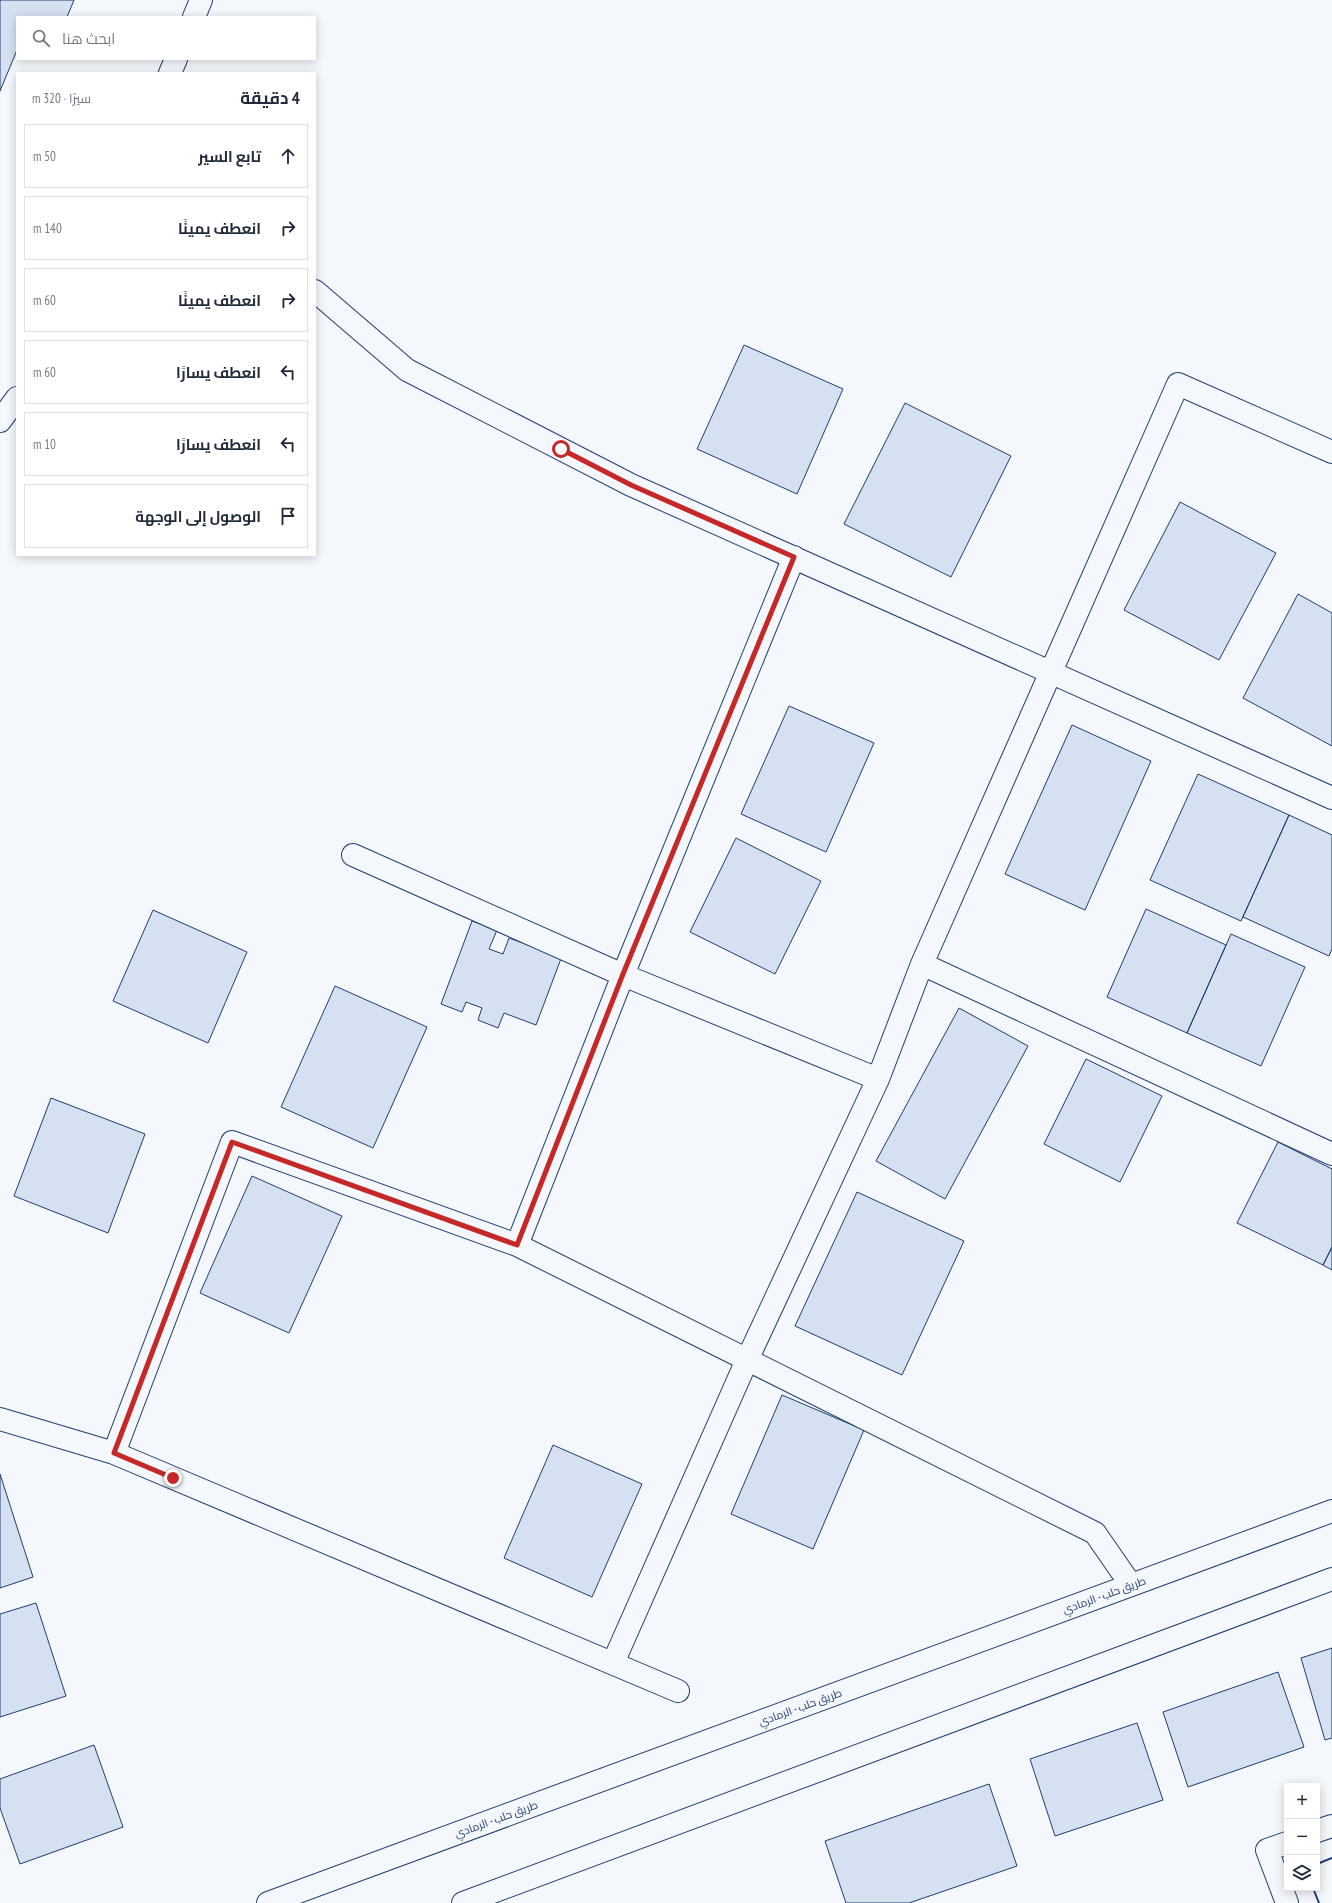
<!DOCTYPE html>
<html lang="ar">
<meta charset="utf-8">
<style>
body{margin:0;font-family:"PT Sans Narrow",Cairo,sans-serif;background:#f2f2f3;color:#1f2937;direction:rtl}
.controls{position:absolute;right:12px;bottom:12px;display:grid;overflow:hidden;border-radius:0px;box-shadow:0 2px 10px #0003}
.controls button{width:36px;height:36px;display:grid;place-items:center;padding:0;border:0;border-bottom:1px solid #e0e1e3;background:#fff;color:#1f2937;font:20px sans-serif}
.stop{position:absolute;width:12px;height:12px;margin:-9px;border:3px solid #c62828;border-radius:50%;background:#fff}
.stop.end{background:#c62828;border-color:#fff;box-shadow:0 1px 4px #0008}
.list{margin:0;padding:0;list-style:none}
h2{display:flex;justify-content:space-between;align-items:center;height:52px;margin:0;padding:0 16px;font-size:17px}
h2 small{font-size:13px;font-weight:400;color:#747a83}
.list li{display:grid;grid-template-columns:26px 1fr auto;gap:12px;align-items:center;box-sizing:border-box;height:64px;margin:0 8px 8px;padding:0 8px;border:1px solid #e0e1e3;border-radius:0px}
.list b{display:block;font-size:15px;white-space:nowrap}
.list em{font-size:13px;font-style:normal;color:#747a83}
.icon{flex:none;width:22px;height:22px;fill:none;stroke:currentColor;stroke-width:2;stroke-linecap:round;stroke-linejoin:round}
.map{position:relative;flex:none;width:1332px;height:1903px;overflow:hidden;direction:ltr}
.search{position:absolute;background:#fff;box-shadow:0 2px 10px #0003;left:16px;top:16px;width:300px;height:44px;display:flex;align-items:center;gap:10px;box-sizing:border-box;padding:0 14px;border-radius:0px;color:#747a83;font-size:15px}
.panel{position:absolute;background:#fff;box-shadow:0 2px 10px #0003;left:16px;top:72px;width:300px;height:484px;border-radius:0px;direction:rtl}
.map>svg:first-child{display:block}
</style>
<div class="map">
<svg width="1332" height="1903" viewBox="0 0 1332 1903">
<rect width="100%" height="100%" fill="#f4f7fb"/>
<path fill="#d5e0f0" stroke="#1d3f73" d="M0 0H74L67 17H17V50L0 91Z
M744 345 843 389 797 494 697 449Z
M905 403 1011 456 951 577 844 524Z
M1180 502 1276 553 1219 660 1124 610Z
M1298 594 1332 613V746L1243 698Z
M789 706 874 743 826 852 741 814Z
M1072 725 1151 761 1085 910 1005 874Z
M1198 774 1289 815 1241 921 1150 880Z
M1289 815 1332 835V949L1329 956 1243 917Z
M736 838 821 881 775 974 690 932Z
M1146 909 1226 945 1187 1033 1107 997Z
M153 910 247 952 208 1043 113 1001Z
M472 921 497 930 489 949 503 954 509 938 528 945 532 936 565 948 536 1025 504 1013 498 1028 478 1020 482 1008 466 1002 462 1012 441 1004Z
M1231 934 1305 967 1261 1066 1187 1033Z
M335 986 427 1027 373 1148 281 1107Z
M959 1008 1028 1046 945 1199 876 1161Z
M1086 1059 1162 1096 1120 1182 1044 1144Z
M51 1098 145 1134 108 1233 14 1196Z
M1278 1142 1332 1169V1247L1323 1265 1237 1223Z
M252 1176 342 1216 289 1333 200 1293Z
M857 1192 964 1241 902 1375 795 1326Z
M1332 1247V1270L1323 1265Z
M782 1395 864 1430 813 1549 731 1514Z
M553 1445 642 1484 592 1597 504 1558Z
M0 1474 33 1577 0 1588Z
M36 1603 66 1696 0 1717V1614Z
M1332 1648V1738L1325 1740 1301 1658Z
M1278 1672 1304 1747 1188 1787 1163 1712Z
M1137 1723 1163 1800 1055 1836 1030 1759Z
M94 1745 123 1827 20 1864 0 1808V1779Z
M989 1784 1017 1866 909 1903H846L825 1841Z"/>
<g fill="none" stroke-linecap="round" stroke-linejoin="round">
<defs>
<path id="minor" d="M194 17 201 0
M170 73 176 59
M315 291 407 370 631 485 1332 798
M0 421 17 398
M353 855 623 975 878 1079
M922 964 1332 1154
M517 1245 623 975 794 557
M0 1419 114 1453 678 1691
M114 1453 232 1142 517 1245 1095 1533 1131 1585
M613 1663 747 1360 878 1079 922 964 1178 384 1332 452
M1317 1831 1332 1826
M1287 1903 1267 1850 1287 1843"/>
<path id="trunk" d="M268 1903 1332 1511
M463 1903 1332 1579"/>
</defs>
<use href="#minor" stroke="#1d3f73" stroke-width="24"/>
<use href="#trunk" stroke="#1d3f73" stroke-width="24"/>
<use href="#minor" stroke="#f4f7fb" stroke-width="22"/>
<use href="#trunk" stroke="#f4f7fb" stroke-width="22"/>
<path stroke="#1d3f73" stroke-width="2" d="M1317 1864 1332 1858
M1313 1888 1319 1903"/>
</g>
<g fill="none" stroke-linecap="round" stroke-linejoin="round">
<path stroke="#c62828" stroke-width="5" d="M173 1478 114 1453 232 1142 517 1245 623 974 794 557 631 485 561 449"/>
</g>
<g text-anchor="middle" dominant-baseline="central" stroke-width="3" stroke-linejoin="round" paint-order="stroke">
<g font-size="11" fill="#1d3f73" stroke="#f4f7fb">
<text transform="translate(1104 1595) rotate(-20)">طريق حلب - الرمادي</text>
<text transform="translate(800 1707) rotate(-20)">طريق حلب - الرمادي</text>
<text transform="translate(496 1819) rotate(-20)">طريق حلب - الرمادي</text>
</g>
</g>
</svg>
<div class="controls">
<button>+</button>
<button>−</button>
<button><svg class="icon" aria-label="layers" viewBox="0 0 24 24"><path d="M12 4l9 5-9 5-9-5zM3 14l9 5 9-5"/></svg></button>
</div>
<div class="stop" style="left:561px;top:449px"></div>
<div class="stop end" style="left:173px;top:1478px"></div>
<div class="search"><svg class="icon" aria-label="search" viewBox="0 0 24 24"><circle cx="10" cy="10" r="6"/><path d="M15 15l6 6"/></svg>ابحث هنا</div>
<section class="panel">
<h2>4 دقيقة<small>سيرًا · 320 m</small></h2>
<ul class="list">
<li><svg class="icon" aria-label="ahead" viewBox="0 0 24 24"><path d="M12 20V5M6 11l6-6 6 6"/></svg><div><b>تابع السير</b></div><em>50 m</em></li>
<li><svg class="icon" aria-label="right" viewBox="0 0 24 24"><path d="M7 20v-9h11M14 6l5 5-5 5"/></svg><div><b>انعطف يمينًا</b></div><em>140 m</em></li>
<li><svg class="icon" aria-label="right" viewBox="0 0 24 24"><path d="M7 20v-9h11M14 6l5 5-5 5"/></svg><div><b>انعطف يمينًا</b></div><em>60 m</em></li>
<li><svg class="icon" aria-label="left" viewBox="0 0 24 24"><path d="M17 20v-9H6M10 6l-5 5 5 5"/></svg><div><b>انعطف يسارًا</b></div><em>60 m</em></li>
<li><svg class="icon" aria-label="left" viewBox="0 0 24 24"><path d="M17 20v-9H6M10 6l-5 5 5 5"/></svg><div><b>انعطف يسارًا</b></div><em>10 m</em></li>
<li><svg class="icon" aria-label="arrive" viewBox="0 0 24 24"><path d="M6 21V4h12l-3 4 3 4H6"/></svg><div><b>الوصول إلى الوجهة</b></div></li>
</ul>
</section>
</div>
